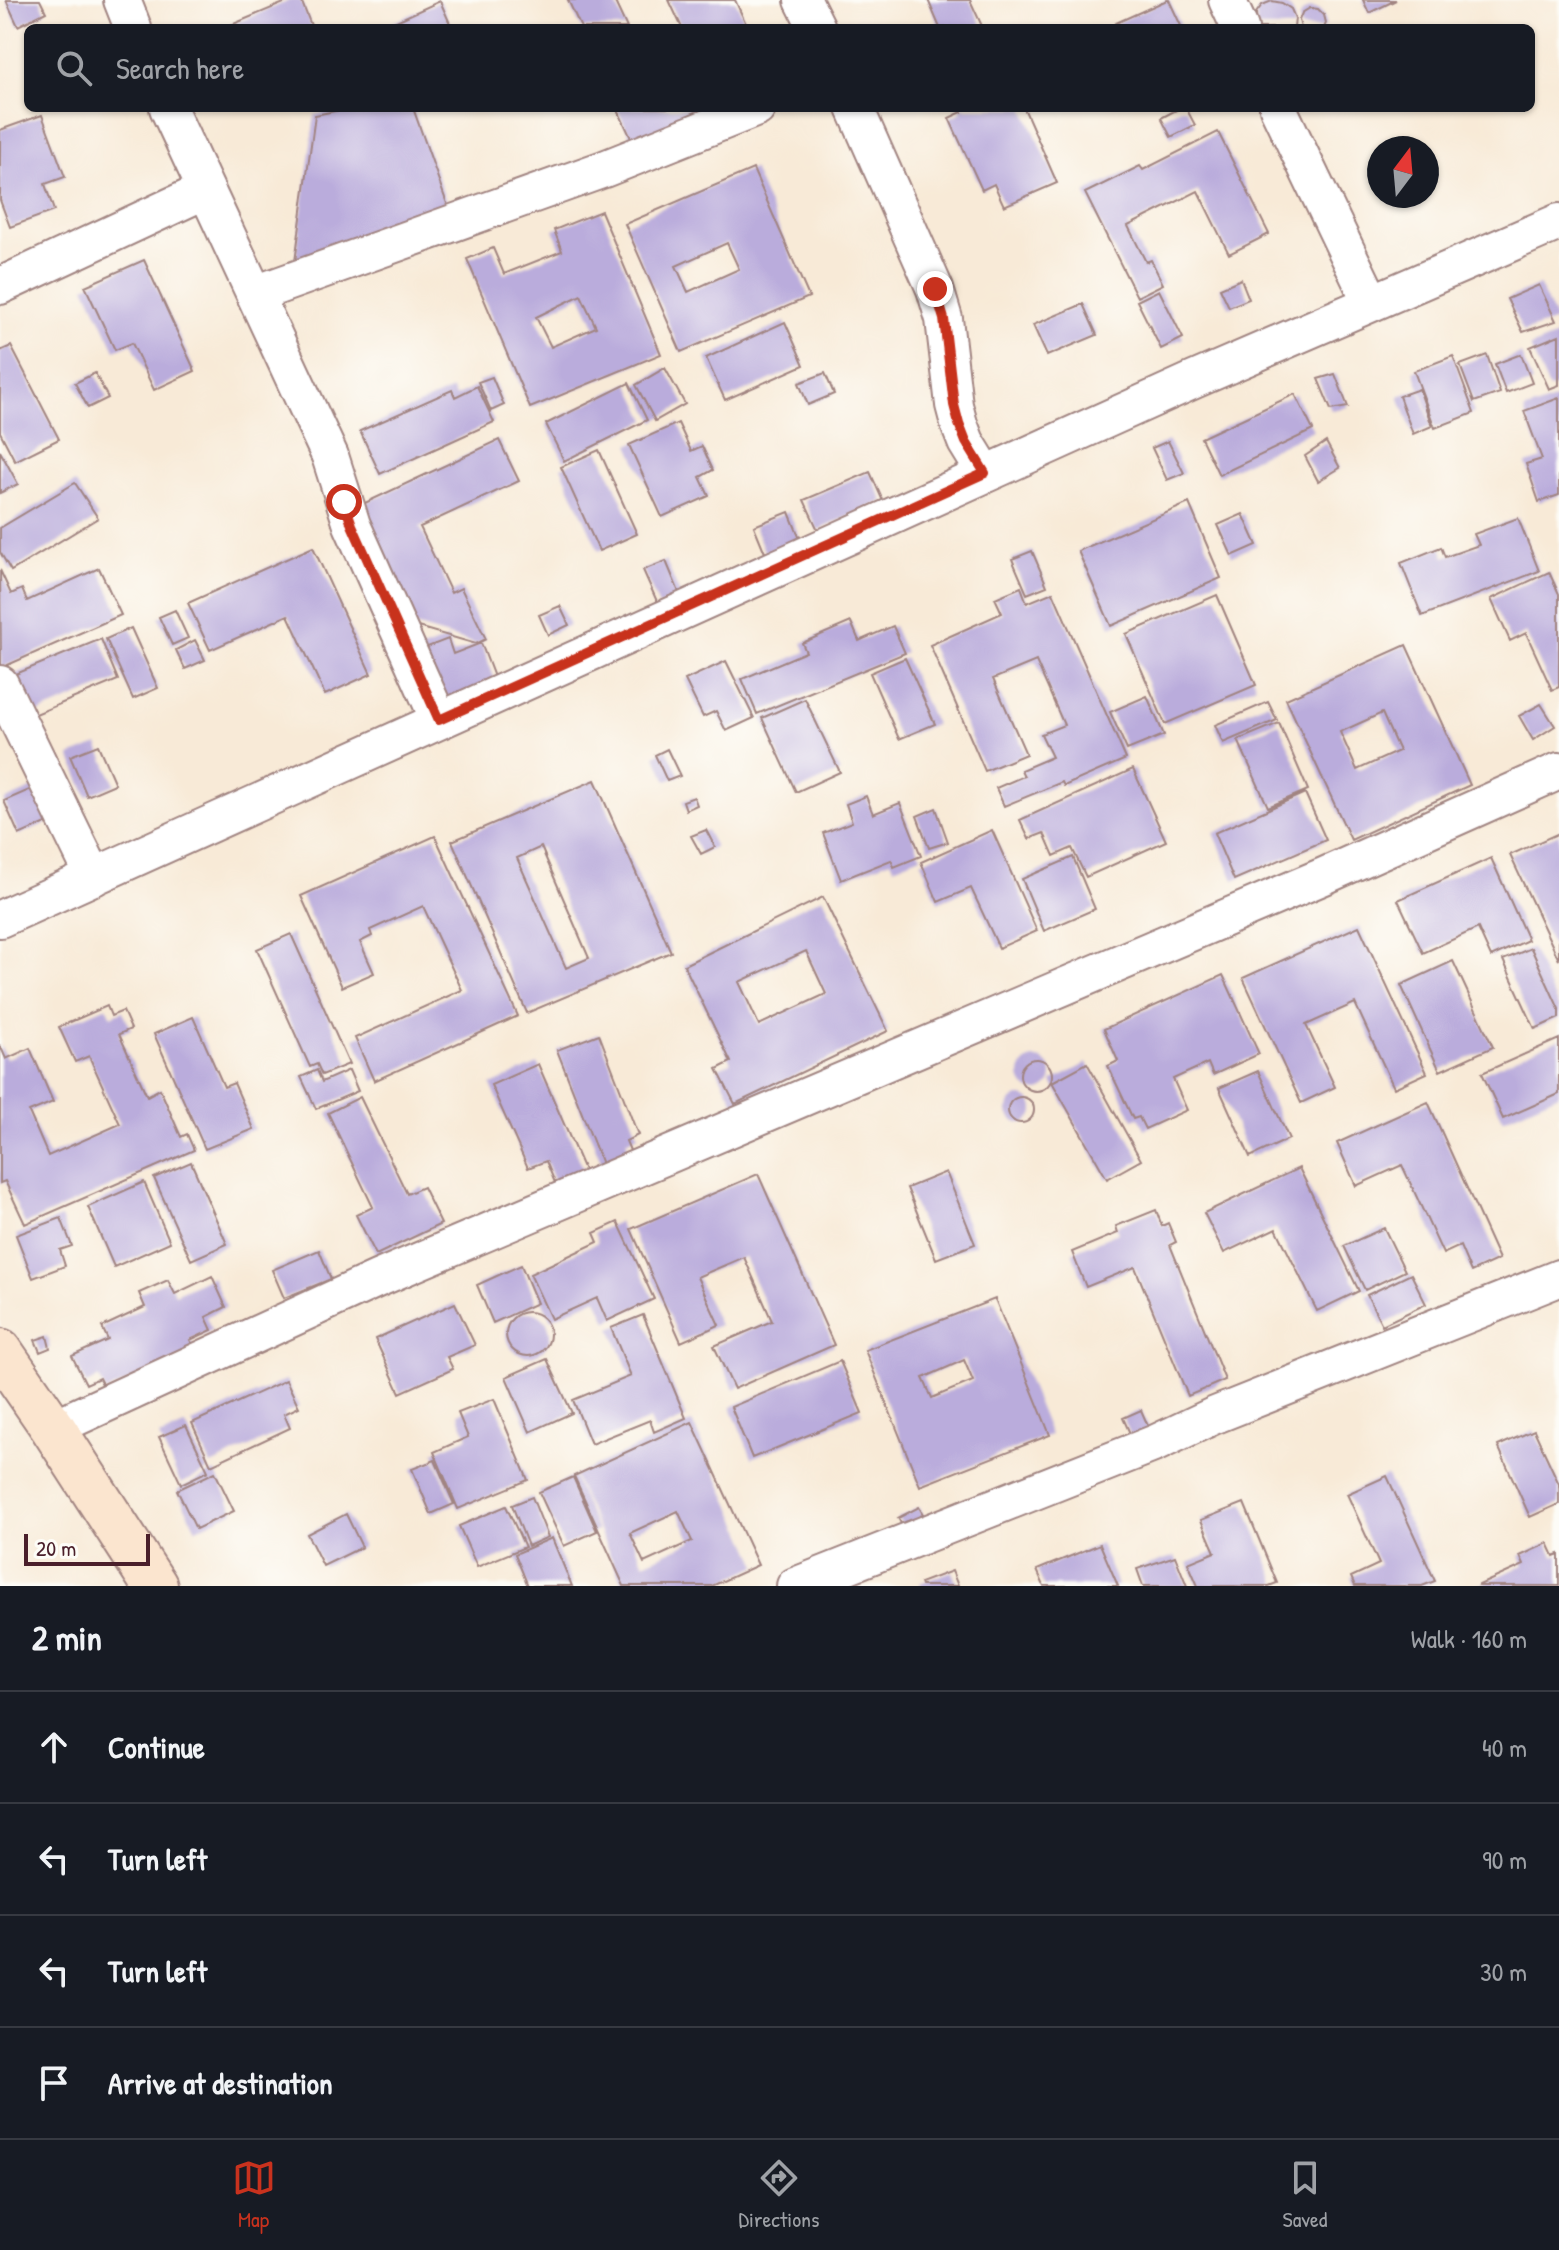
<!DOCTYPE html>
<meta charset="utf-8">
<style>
body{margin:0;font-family:"Patrick Hand",sans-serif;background:#20242c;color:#f1f3f6}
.compass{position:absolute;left:1367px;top:136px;width:72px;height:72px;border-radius:50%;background:#171b24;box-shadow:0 2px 6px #0004;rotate:16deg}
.scale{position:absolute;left:24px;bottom:20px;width:126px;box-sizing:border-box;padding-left:8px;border:4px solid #4a1f2b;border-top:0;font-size:22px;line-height:28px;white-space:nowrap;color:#4a1f2b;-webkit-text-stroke:6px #fdfcf7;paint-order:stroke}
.stop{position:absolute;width:24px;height:24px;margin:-18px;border:6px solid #c8321e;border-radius:50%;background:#fff}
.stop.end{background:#c8321e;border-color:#fff;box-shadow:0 2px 8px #0008}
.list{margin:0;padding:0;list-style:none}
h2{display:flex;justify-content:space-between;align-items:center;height:104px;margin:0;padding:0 32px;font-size:34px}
h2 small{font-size:26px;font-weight:400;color:#9ea1a6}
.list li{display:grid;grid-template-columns:52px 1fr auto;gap:24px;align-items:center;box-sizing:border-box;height:112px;padding:0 32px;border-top:2px solid #363941}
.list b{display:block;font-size:30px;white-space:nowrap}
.list em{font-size:26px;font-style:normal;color:#9ea1a6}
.icon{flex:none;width:44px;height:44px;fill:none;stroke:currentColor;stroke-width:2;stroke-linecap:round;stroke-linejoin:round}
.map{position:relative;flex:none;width:1559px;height:1586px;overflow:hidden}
.search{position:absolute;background:#171b24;box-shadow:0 2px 6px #0004;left:24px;right:24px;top:24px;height:88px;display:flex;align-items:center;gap:20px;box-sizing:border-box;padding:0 28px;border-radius:12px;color:#9ea1a6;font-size:30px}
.sheet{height:552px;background:#171b24}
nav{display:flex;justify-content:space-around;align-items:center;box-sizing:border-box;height:112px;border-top:2px solid #363941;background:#171b24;font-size:22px;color:#9ea1a6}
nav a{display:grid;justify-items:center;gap:4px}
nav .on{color:#c8321e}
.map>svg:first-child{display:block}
</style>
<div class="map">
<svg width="1559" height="1586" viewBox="0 0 1559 1586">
<rect width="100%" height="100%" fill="#fdfcf7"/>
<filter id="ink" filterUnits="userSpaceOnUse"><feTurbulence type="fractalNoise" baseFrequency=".0125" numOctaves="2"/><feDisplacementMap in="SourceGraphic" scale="16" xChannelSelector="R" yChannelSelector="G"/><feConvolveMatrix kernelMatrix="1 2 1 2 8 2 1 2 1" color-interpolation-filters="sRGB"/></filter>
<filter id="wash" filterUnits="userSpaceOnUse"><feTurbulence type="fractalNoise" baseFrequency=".006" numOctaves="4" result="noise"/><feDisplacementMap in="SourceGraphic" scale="32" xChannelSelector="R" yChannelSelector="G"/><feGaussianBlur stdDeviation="1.8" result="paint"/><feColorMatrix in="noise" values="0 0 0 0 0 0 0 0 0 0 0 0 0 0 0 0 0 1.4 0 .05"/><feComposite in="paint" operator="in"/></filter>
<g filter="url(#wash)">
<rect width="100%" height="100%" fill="#f8ead7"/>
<g id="blocks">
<path fill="#baacdc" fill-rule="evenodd" d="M6 0H40L46 12 18 26Z
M291 0H301L312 28H224Z
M568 0H614L627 28H581Z
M669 0H735L748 28H682Z
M928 0H970L982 26 940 28Z
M1167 0H1169L1182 28H1119L1116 23Z
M1363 0H1396L1369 13Z
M440 1 452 28H381Z
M1272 1 1282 3 1291 9 1295 18 1294 28H1257L1256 13 1262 5Z
M1310 8 1318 9 1324 15 1326 23 1324 28H1301L1299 20 1302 13Z
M350 108H413L451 215 295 262 315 115Z
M617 108H729L637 151Z
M960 108H1024L1057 183 1004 206 994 184 982 190 949 118 962 112Z
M1180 108H1186L1195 125 1171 137 1161 118Z
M42 115 65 177 45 184 54 211 10 227 0 200V130Z
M1218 132 1269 234 1229 254 1198 191 1128 226 1146 262 1151 260 1163 284 1137 297 1085 193 1140 166 1143 170Z
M753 169 809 297 681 352 625 224ZM727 243 739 269 688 292 676 266Z
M601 211 661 354 530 408 467 259 493 248 504 274 562 251 554 230ZM581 295 596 327 551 347 536 317Z
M144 260 195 371 154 390 132 343 115 350 85 286Z
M1241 279 1249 299 1229 307 1220 288Z
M1539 285 1556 321 1523 332 1507 299Z
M1159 290 1183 338 1161 349 1137 301Z
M1083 304 1097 335 1047 356 1033 325Z
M785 322 804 365 725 400 706 358Z
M1559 335V385L1549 389 1530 347Z
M11 346 59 439 15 461 0 432V351Z
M1521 354 1532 383 1506 393 1495 364Z
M1487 355 1500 393 1474 402 1460 365Z
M1453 356 1474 413 1435 428 1414 371Z
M665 368 685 404 655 421 636 385Z
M95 373 108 398 88 408 75 383Z
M825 373 834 394 808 405 799 383Z
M1335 374 1348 407 1331 410 1318 379Z
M492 377 504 405 491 411 478 382Z
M629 383 647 420 564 461 546 424Z
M477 386 494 422 380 474 360 431 452 390 455 397Z
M1419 389 1432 426 1413 434 1399 396Z
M1295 394 1313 430 1219 475 1201 438Z
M1559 398V495L1539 502 1526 464 1542 459 1524 411Z
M678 423 691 451 702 446 713 470 700 477 709 496 662 517 629 445Z
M499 440 519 481 420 527 451 593 461 588 486 639 476 644 404 623 350 510Z
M1168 441 1184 473 1167 480 1152 448Z
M1326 442 1340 468 1318 481 1305 456Z
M599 450 637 534 599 551 561 467Z
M0 451 18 484 0 493Z
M870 472 883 501 818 530 804 500Z
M75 483 98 518 11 571 0 552V528Z
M1189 503 1221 578 1111 626 1078 551Z
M789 512 800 539 765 553 754 526Z
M1243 514 1257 545 1232 556 1218 525Z
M1518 518 1539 571 1422 616 1401 563 1441 547 1445 557 1479 545 1474 534Z
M313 547 371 674 325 695 288 615 210 650 188 603Z
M1032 551 1047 586 1027 594 1012 559Z
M666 561 681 597 659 606 643 570Z
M99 568 121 615 1 668 0 570 11 594 22 589 27 601Z
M1549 572 1559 594V687L1552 690 1526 633 1510 641 1491 599Z
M1021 587 1027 603 1053 592 1126 759 1064 786 1062 782 1004 806 996 788 1024 776 1021 770 1052 757 1041 734 1064 725 1036 661 993 679 1026 754 985 771 930 645 1002 613 995 598Z
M1217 595 1256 685 1165 724 1126 634Z
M560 606 569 625 548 635 539 615Z
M175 610 188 638 172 645 159 617Z
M851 622 859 641 893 626 905 653 757 714 742 679 806 652 802 643Z
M131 628 158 688 133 699 106 639Z
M101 639 118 680 19 721 1 680Z
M448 639 453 654 481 643 497 685 439 708 417 651Z
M195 640 205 660 185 669 176 650Z
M1406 645 1470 785 1351 840 1286 699ZM1382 713 1399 751 1357 770 1340 732Z
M905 658 935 724 899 739 870 673Z
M726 661 754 718 726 731 716 711 703 717 685 680Z
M1147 696 1164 735 1127 750 1110 712Z
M805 699 840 772 796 792 762 718Z
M1268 702 1277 720 1223 743 1215 725Z
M1541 704 1555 726 1533 740 1519 716Z
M1279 723 1308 790 1268 807 1238 740Z
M98 745 115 784 87 796 70 756Z
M667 749 680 776 667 781 655 755Z
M1133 769 1166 841 1086 877 1072 848 1054 856 1044 833 1029 839 1020 820Z
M595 780 671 952 527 1013 452 841ZM541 847 589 958 566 968 517 858Z
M36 787 51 821 19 835 4 801Z
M1305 793 1326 840 1234 880 1214 833Z
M866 796 873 814 900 803 921 856 894 867 891 860 841 880 823 833 852 822 846 804Z
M694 797 697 805 686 810 683 801Z
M936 808 948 842 929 848 917 816Z
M706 830 715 847 701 854 691 836Z
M992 830 1037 931 999 948 971 888 938 902 921 862Z
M1559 833V960L1510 855Z
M435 836 518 1016 374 1081 355 1038 462 990 423 906 370 930 372 936 360 942 374 973 342 987 301 896Z
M1073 857 1095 909 1044 931 1022 879Z
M1491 858 1528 940 1491 957 1478 928 1423 953 1398 900Z
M823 897 888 1031 735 1104 717 1069 731 1062 684 965ZM806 951 826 994 759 1025 739 982Z
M1359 926 1427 1073 1394 1088 1355 1003 1306 1025 1335 1087 1301 1103 1243 978Z
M291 934 349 1064 322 1075 317 1064 310 1067 257 949Z
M1531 948 1559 1009V1018L1535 1029 1503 960Z
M1453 961 1493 1047 1440 1071 1401 985Z
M1223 975 1259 1054 1213 1075 1208 1063 1173 1079 1187 1110 1145 1129 1139 1117 1133 1119 1108 1066 1118 1061 1104 1029Z
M107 1006 111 1016 123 1011 131 1029 119 1034 147 1096 160 1089 181 1137 187 1134 194 1150 25 1224 5 1181 0 1183V1045L6 1059 30 1048 53 1102 29 1112 48 1156 120 1124 89 1056 75 1062 59 1027Z
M193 1017 224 1087 234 1083 254 1129 205 1149 154 1034Z
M599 1034 638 1135 626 1141 631 1153 602 1164 557 1050Z
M1559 1039V1094L1503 1119 1482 1073Z
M1020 1075a16 16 0 1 1 32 0a16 16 0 1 1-32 0Z
M1087 1063 1141 1160 1107 1179 1052 1082Z
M538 1064 587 1177 558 1190 546 1161 528 1168 491 1085Z
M317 1070 322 1082 349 1070 358 1091 316 1109 301 1077Z
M1258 1071 1289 1139 1250 1157 1219 1088Z
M1008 1110a13 13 0 1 1 26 0a13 13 0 1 1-26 0Z
M360 1097 407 1194 423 1187 441 1224 376 1255 356 1215 373 1207 328 1113Z
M1428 1102 1499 1259 1471 1272 1460 1246 1443 1254 1402 1165 1356 1186 1337 1143Z
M191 1162 227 1244 191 1260 154 1178Z
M1299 1168 1359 1291 1317 1311 1276 1228 1224 1253 1204 1213Z
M946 1172 975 1244 936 1259 907 1188Z
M758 1174 834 1345 734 1389 714 1346 772 1321 744 1257 697 1277 719 1325 681 1342 631 1229Z
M144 1182 170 1242 114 1267 88 1207Z
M1156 1210 1162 1226 1168 1223 1176 1242 1170 1245 1225 1380 1188 1396 1135 1267 1086 1287 1072 1252 1118 1233 1116 1226Z
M61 1218 72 1246 60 1250 65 1266 33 1278 16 1235Z
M618 1222 654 1299 607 1321 597 1298 551 1319 530 1274 598 1242 594 1233Z
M1384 1228 1405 1271 1365 1290 1344 1246Z
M319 1250 331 1279 284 1298 272 1270Z
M521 1265 537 1303 493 1323 477 1285Z
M1411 1274 1426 1304 1382 1325 1367 1295Z
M212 1276 226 1307 206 1317 212 1330 190 1340 196 1351 106 1392 99 1378 86 1384 72 1356 108 1340 102 1327 145 1307 139 1293 168 1280 175 1294Z
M995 1299 1050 1435 920 1486 865 1350ZM964 1360 973 1381 932 1398 923 1378Z
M455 1303 475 1345 447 1357 453 1369 400 1393 375 1339Z
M506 1334a22 22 0 1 1 44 0a22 22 0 1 1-44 0Z
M643 1315 686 1418 654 1432 650 1420 591 1444 573 1400 631 1376 611 1328Z
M47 1336 50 1348 40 1352 35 1340Z
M547 1359 572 1413 530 1432 506 1377Z
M840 1361 862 1413 752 1458 731 1407Z
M286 1380 299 1407 284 1414 290 1428 211 1465 192 1423Z
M494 1399 528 1480 458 1509 434 1452 468 1437 458 1413Z
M1141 1410 1155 1442 1137 1449 1123 1418Z
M692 1422 758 1565 712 1586H624L574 1476ZM678 1511 692 1541 644 1563 630 1533Z
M186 1425 208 1471 181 1484 159 1437Z
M1534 1430 1559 1484V1504L1530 1517 1498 1446Z
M435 1460 454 1504 431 1514 412 1469Z
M215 1472 234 1511 196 1529 177 1490Z
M1387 1476 1435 1581 1422 1586H1355L1351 1577 1379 1564 1347 1494Z
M573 1477 597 1531 564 1546 539 1492Z
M532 1497 548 1537 528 1546 512 1505Z
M1244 1503 1277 1583 1269 1586H1198L1188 1563 1215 1552 1201 1520Z
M506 1506 525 1547 477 1567 459 1526Z
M919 1507 929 1525 908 1536 898 1518Z
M346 1514 362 1547 323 1566 307 1534Z
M552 1538 572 1586H528L515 1554Z
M1548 1543 1554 1556 1559 1554V1586H1477L1524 1565 1520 1556Z
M1100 1544 1118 1586H1044L1037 1570Z
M1175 1556 1187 1586H1143L1137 1569Z
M952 1571 958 1586H921L920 1583Z"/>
</g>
</g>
<g filter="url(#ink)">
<use href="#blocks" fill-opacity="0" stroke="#a18481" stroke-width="2"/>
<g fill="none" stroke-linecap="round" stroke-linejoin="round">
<defs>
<path id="minor" d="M122 0 133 28
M803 0 817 28
M1227 0 1240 28
M168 108 330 456 352 525 439 720
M855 108 935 289 944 319 954 405 959 424 966 442 985 473
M1278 108 1371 302
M0 286 206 190
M255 294 604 169 757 108
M0 684 94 877
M0 919 1194 380 1559 222
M53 1428 377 1279 1324 876 1559 771
M795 1586 1156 1443 1213 1416 1559 1278"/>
<path id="secondary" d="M0 1351 53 1428 155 1586"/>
</defs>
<use href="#minor" stroke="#a18481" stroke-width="40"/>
<use href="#secondary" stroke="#a18481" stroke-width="48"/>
<use href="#minor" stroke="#fff" stroke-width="36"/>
<use href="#secondary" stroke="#fbe5cf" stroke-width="44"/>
</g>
</g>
<g fill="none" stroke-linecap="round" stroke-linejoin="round" filter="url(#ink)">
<path stroke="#c8321e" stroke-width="10" d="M344 502 352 525 439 720 985 473 966 442 959 424 954 405 944 319 935 289"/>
</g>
</svg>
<svg class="compass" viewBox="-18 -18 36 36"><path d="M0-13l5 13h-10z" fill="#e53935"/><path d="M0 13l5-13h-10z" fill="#9ea1a6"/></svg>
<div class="scale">20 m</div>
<div class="stop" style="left:344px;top:502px"></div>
<div class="stop end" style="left:935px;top:289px"></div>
<div class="search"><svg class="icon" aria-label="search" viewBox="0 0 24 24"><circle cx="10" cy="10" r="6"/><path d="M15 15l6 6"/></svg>Search here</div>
</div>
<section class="sheet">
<h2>2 min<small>Walk · 160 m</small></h2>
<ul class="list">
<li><svg class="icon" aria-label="ahead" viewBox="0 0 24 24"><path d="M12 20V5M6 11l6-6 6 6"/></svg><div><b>Continue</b></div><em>40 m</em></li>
<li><svg class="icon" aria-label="left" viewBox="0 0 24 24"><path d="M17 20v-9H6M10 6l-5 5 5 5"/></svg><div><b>Turn left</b></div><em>90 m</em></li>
<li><svg class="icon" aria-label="left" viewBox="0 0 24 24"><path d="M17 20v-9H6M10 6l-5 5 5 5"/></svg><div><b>Turn left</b></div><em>30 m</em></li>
<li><svg class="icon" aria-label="arrive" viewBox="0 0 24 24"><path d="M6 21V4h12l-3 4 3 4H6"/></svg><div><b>Arrive at destination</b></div></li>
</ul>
</section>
<nav>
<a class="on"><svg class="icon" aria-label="map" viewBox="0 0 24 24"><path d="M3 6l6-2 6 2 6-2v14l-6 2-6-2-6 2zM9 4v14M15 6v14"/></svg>Map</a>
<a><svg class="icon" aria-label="directions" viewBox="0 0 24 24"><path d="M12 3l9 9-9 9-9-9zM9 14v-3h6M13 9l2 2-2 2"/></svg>Directions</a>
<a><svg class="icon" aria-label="saved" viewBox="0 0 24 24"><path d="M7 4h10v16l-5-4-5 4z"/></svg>Saved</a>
</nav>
